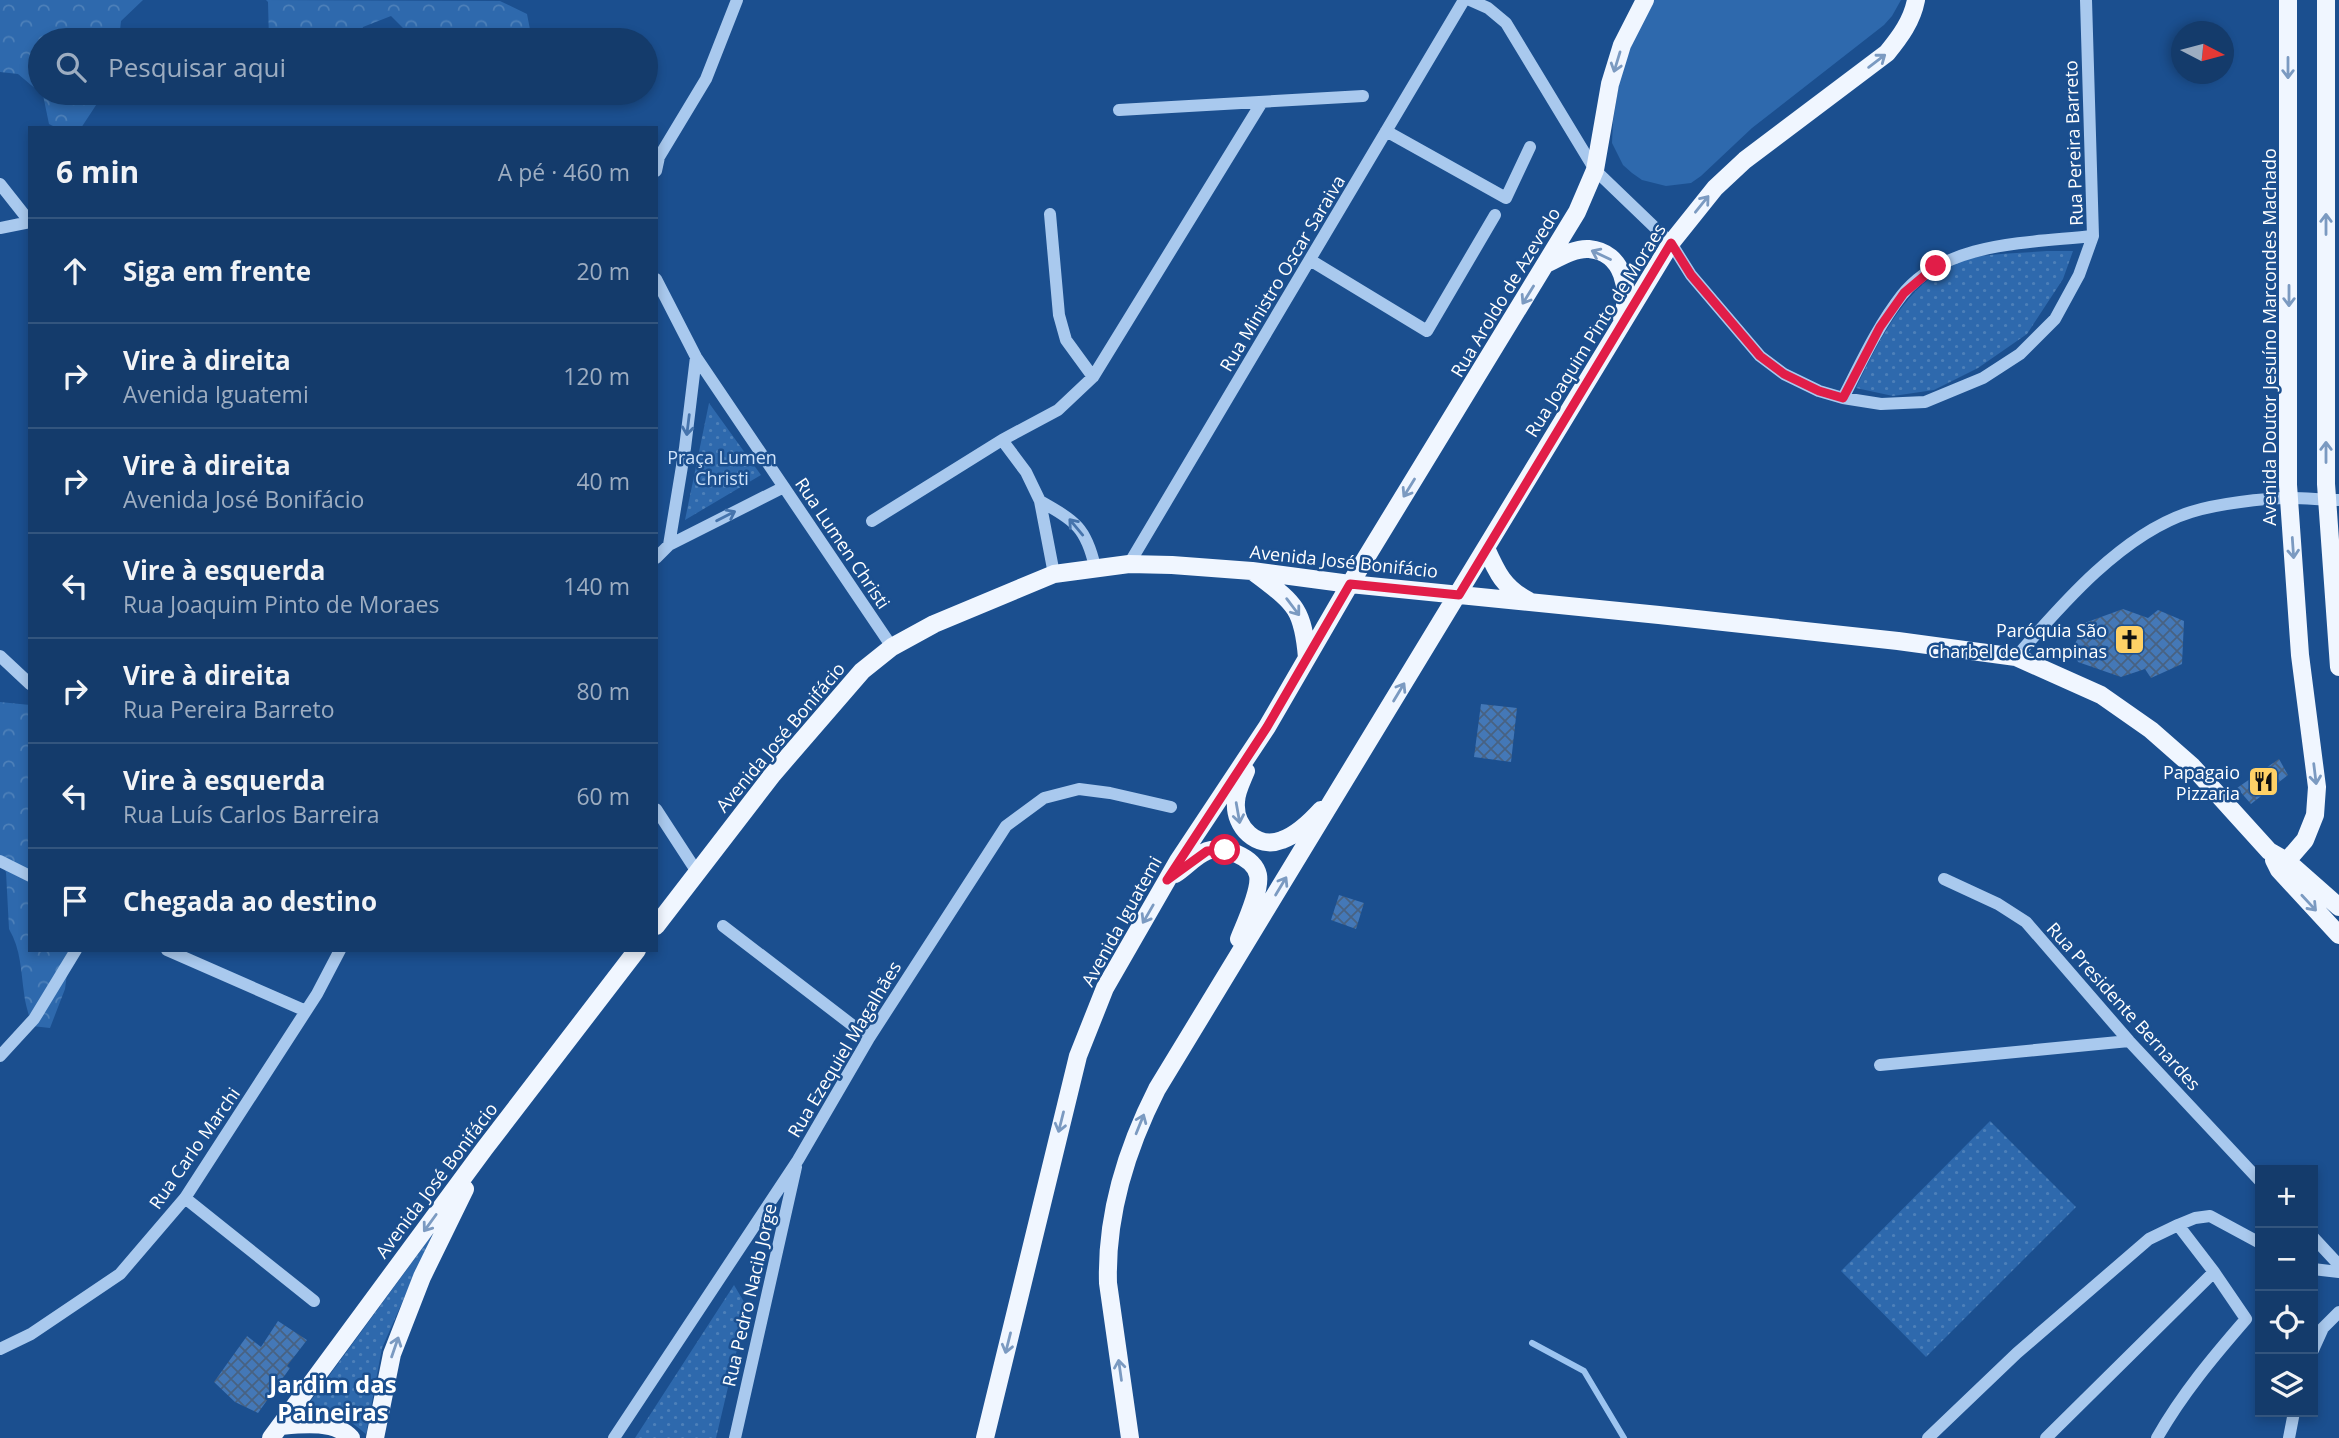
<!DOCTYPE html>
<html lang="pt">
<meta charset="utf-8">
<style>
body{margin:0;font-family:"Open Sans",sans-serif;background:#214673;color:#f1f3f6}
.controls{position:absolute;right:21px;bottom:21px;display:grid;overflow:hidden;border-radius:0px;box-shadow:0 4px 10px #0003}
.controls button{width:63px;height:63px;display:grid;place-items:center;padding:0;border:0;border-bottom:2px solid #33557e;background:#143b6b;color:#f1f3f6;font:35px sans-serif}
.compass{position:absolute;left:2171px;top:21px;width:63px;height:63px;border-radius:50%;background:#143b6b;box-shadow:0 4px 10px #0003;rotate:96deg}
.stop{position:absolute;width:21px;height:21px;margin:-16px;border:5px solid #e11d48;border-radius:50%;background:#fff}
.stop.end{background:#e11d48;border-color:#fff;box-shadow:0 2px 7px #0008}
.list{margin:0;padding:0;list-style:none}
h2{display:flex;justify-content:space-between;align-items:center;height:91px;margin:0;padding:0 28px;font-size:30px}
h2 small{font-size:23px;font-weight:400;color:#9dadc1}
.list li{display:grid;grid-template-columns:46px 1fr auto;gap:21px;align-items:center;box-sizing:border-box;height:105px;padding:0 28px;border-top:2px solid #33557e}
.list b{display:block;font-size:26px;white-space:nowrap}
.list p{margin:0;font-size:23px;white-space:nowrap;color:#9dadc1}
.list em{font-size:23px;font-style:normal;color:#9dadc1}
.icon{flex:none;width:38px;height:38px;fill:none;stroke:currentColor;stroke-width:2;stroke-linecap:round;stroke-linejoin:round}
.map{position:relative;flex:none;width:2339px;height:1438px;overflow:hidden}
.search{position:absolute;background:#143b6b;box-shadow:0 4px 10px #0003;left:28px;top:28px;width:630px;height:77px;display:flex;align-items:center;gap:18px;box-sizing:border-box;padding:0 24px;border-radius:38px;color:#9dadc1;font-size:26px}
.panel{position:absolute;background:#143b6b;box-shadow:0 4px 10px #0003;left:28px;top:126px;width:630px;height:826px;border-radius:0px}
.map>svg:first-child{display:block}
</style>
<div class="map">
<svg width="2339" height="1438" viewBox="0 0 2339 1438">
<defs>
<pattern id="forest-crowns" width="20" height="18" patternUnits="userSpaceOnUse" patternTransform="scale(1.75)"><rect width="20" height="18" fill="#2e69ad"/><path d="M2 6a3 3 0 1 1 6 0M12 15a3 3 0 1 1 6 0" fill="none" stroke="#4d80b9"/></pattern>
<pattern id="park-dots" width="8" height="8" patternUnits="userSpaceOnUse" patternTransform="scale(1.75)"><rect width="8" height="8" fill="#2e69ad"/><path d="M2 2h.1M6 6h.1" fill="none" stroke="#4d80b9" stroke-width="1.8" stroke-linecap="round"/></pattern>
<pattern id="building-cross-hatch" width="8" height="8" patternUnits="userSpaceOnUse" patternTransform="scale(1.75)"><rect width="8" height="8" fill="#4478b7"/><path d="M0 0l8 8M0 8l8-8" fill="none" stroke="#486282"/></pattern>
</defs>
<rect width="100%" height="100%" fill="#1b4f8f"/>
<path fill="#2e69ad" d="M1653 0H1901L1892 16 1884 25 1752 128 1701 176 1691 183 1666 186 1642 180 1632 173 1623 165 1612 143 1613 121 1620 77 1635 35Z"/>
<path fill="url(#forest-crowns)" d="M0 0H143L121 21 119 40H40V93H104L81 128H57L49 124 43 95 18 74 0 72Z
M266 0 500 1 527 14 532 40H419L412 37 391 16 363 27 359 40H269L268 2Z
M280 93H335L316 104 283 105Z
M0 702 30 705V950H70L65 989 50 1028 32 1026C29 1015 25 1004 24 993 21 972 21 949 9 929L6 872 0 864Z"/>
<path fill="url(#park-dots)" d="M2047 251H2073L2063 279 2027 334 1978 368 1934 390 1893 396 1856 388C1882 335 1912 270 1976 257 1999 253 2024 253 2047 251Z
M709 403 761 475 685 520Z
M1990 1121 2076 1207 1926 1357 1841 1271Z
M432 1235 382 1348 366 1434C346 1417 333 1410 307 1406Z
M734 1285 747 1307 716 1438H635Z"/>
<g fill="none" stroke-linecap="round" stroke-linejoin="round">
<path stroke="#9cc4f0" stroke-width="6" d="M1532 1343 1584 1371 1624 1438"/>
</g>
<path fill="url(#building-cross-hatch)" d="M2123 609 2148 618 2158 610 2184 621 2182 664 2151 678 2145 669 2121 677 2078 662 2073 648 2080 633 2079 625Z
M1481 704 1517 708 1511 762 1474 757Z
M2279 759 2288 775 2251 804 2237 788Z
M1339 895 1364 903 1356 929 1331 920Z
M278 1321 307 1340 287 1366 290 1368 258 1413 235 1402 214 1382 247 1336 261 1347Z"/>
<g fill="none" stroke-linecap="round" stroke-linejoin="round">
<path stroke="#a9c9ee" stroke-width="12" d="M1470 0 1488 8 1506 23 1595 170 1671 243 1691 275 1760 356 1784 374 1819 391 1843 398 1881 404 1925 402 1983 378 2020 354 2055 319 2079 275 2093 236 2086 0
M1119 110 1363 96
M1386 131 1506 198 1530 147
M656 171 659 157 706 79 737 0
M0 184 30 222
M1050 214 1059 315 1066 340 1093 377
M0 228 30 222
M1310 260 1427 331 1495 215
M656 279 696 357 892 647
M1843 398C1861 363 1877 327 1902 295 1945 241 2030 243 2093 236
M1002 440 1026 472 1040 501 1054 574
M1040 501C1075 521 1086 527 1095 567
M872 521 1002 440 1058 410 1093 377 1262 102
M669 545 784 487
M656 558 669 545 685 448 696 357
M1129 564 1464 0
M0 656 30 684
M2016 657C2061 605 2123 533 2191 512 2216 504 2264 498 2291 498 2307 498 2323 500 2339 500
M656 809 697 872
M0 861 30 876
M1944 879 1998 904 2026 922 2129 1041 2260 1181
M723 926 869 1038
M167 950 306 1011
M0 1056 34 1019 76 950
M1880 1065 2129 1041
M185 1198 314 1301
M2178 1225 2195 1218 2210 1216 2260 1243
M2313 1237 2339 1265
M2313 1269 2339 1272
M0 1349 31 1334 120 1274 185 1198 317 994 340 950
M2313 1350 2323 1328 2339 1312
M614 1438 798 1160 869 1038 1006 826 1044 798 1079 789 1110 793 1171 807
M735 1438 796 1167
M1928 1438 2017 1353 2149 1239 2178 1225 2214 1272 2246 1319C2213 1357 2182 1394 2157 1438
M2046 1438 2214 1272
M2289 1438 2294 1412"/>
<path stroke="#f0f6ff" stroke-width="18" d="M2326 0V484L2339 667
M1548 263C1560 257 1575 248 1589 249 1624 252 1631 291 1622 318
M1486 548C1497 573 1504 588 1529 601
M1255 573C1294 603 1303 607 1307 658
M1246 771C1242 781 1236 792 1236 802 1234 827 1257 850 1282 840 1296 835 1311 821 1321 810
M2274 860 2279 870 2339 935
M2279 870 2305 840 2315 815 2317 787 2300 655 2288 485V0
M1175 874C1185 868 1196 855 1207 851 1223 845 1254 857 1258 875 1261 890 1245 924 1239 939
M656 926 773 774 862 671 892 647 934 624 1054 574 1129 564 1172 565 1252 571 1350 584 1659 615 1898 641 2016 657 2101 695 2151 730 2192 766 2269 851 2288 862 2339 907
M280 1426C302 1424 335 1420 351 1438
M271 1438 485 1148 637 950
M375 1438 392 1354 422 1277 465 1189
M985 1438 1078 1056 1105 988 1178 861 1267 727 1350 584 1577 212 1595 170 1610 84 1622 45 1645 0
M1130 1438 1108 1283C1106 1216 1127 1148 1157 1089L1671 243 1715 188 1745 160 1887 53C1900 37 1912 21 1916 0"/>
</g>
<defs><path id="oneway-shaft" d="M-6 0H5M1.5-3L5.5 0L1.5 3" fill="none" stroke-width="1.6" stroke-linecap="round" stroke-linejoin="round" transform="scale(1.75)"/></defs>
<g stroke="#7b9ac1">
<use href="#oneway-shaft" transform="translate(1877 61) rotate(-37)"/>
<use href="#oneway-shaft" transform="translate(1617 62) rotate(107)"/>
<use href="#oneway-shaft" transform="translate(2288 68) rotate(90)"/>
<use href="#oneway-shaft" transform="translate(1702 204) rotate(-51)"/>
<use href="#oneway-shaft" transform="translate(2326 224) rotate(-90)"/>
<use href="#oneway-shaft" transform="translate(1601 255) rotate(-155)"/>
<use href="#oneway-shaft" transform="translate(1528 295) rotate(122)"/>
<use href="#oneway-shaft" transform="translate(2289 296) rotate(90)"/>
<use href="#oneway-shaft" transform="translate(2326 452) rotate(-90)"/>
<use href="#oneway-shaft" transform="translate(1409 488) rotate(122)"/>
<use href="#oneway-shaft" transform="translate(2293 548) rotate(86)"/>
<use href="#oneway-shaft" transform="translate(1293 607) rotate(53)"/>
<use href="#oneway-shaft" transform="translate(1399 692) rotate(-59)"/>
<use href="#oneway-shaft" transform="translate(2315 774) rotate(83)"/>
<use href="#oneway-shaft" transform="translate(1238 813) rotate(80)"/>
<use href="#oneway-shaft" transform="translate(1281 886) rotate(-59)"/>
<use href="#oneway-shaft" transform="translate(2309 903) rotate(47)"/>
<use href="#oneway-shaft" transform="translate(1148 914) rotate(120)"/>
<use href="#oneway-shaft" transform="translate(1061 1122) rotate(104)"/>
<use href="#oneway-shaft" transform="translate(1140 1124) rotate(-68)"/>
<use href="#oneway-shaft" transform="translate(430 1223) rotate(126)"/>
<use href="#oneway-shaft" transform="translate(1008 1343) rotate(104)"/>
<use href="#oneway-shaft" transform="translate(395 1347) rotate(-71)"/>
<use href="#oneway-shaft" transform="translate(1120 1370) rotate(-98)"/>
</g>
<g stroke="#4674ac">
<use href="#oneway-shaft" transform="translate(688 425) rotate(97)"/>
<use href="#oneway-shaft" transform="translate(726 516) rotate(-27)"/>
<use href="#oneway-shaft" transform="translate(1076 527) rotate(-130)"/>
</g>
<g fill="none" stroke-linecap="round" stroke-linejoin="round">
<path stroke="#e11d48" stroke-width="9" d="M1225 850 1207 851 1167 880 1267 727 1350 584 1459 595 1671 243 1691 275 1760 356 1784 374 1819 391 1843 398 1880 327 1904 293 1936 266"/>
</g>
<defs>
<symbol id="church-square" viewBox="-11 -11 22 22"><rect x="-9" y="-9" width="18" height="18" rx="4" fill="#ffd166" stroke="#1b4f8f"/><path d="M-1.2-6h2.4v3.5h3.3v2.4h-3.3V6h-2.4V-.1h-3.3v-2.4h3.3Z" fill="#111"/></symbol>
<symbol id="restaurant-square" viewBox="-11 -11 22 22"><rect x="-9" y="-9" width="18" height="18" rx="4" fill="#ffd166" stroke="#1b4f8f"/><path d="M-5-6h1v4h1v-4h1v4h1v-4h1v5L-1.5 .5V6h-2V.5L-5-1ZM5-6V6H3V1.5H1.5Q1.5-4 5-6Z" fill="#111"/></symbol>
</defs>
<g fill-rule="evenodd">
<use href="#church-square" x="2112" y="622" width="35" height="35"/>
<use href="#restaurant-square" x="2246" y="764" width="35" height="35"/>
</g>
<g text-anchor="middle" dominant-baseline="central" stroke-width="5" stroke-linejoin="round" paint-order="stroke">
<g font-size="18" fill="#fff" stroke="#1b4f8f">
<text transform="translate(2073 143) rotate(-92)">Rua Pereira Barreto</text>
<text transform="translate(1282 273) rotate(-59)">Rua Ministro Oscar Saraiva</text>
<text transform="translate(1505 292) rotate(-59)">Rua Aroldo de Azevedo</text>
<text transform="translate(1595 330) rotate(-58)">Rua Joaquim Pinto de Moraes</text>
<text transform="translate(2269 337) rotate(-90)">Avenida Doutor Jesuíno Marcondes Machado</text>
<text transform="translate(843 543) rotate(56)">Rua Lumen Christi</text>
<text transform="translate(1344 561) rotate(6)">Avenida José Bonifácio</text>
<text transform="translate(780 737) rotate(-50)">Avenida José Bonifácio</text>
<text transform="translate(1121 921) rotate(-61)">Avenida Iguatemi</text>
<text transform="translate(2124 1006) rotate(48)">Rua Presidente Bernardes</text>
<text transform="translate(844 1049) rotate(-59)">Rua Ezequiel Magalhães</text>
<text transform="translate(194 1148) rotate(-55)">Rua Carlo Marchi</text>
<text transform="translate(436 1180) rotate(-53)">Avenida José Bonifácio</text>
<text transform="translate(749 1295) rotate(-77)">Rua Pedro Nacib Jorge</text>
</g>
<g font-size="18" fill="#cfe3fa" stroke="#1b4f8f">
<text x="722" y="457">Praça Lumen<tspan x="722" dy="21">Christi</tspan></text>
</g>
<g font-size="18" fill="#fff" stroke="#1b4f8f" text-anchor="end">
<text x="2107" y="630">Paróquia São<tspan x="2107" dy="21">Charbel de Campinas</tspan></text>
<text x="2240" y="772">Papagaio<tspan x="2240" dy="21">Pizzaria</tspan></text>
</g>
<g font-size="24" font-weight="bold" fill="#fff" stroke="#1b4f8f">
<text x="333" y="1383">Jardim das<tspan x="333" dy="28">Paineiras</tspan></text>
</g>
</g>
</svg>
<div class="controls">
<button>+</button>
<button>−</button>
<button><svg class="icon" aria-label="locate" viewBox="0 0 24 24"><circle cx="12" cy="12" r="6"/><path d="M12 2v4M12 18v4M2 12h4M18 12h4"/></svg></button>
<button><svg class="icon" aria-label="layers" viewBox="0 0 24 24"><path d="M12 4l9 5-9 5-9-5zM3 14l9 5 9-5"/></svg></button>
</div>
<svg class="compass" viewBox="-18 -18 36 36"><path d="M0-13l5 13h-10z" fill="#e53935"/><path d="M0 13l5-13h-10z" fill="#9dadc1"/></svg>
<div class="stop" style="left:1225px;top:850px"></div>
<div class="stop end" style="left:1936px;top:266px"></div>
<div class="search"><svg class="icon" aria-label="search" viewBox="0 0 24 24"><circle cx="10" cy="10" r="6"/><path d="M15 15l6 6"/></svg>Pesquisar aqui</div>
<section class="panel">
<h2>6 min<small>A pé · 460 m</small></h2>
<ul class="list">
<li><svg class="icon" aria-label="ahead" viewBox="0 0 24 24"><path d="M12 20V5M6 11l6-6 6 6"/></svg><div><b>Siga em frente</b></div><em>20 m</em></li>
<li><svg class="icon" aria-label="right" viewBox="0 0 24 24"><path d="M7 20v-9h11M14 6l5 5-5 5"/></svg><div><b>Vire à direita</b><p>Avenida Iguatemi</p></div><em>120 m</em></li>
<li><svg class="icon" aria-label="right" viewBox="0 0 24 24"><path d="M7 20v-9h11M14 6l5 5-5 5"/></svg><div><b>Vire à direita</b><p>Avenida José Bonifácio</p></div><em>40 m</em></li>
<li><svg class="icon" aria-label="left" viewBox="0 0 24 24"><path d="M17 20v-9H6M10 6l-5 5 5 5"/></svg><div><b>Vire à esquerda</b><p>Rua Joaquim Pinto de Moraes</p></div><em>140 m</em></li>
<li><svg class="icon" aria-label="right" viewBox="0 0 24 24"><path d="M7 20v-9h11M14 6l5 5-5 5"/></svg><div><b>Vire à direita</b><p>Rua Pereira Barreto</p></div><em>80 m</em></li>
<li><svg class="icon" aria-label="left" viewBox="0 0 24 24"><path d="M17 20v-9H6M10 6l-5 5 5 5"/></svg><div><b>Vire à esquerda</b><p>Rua Luís Carlos Barreira</p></div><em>60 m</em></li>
<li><svg class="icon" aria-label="arrive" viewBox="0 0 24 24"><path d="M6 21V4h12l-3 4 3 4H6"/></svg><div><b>Chegada ao destino</b></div></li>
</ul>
</section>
</div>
